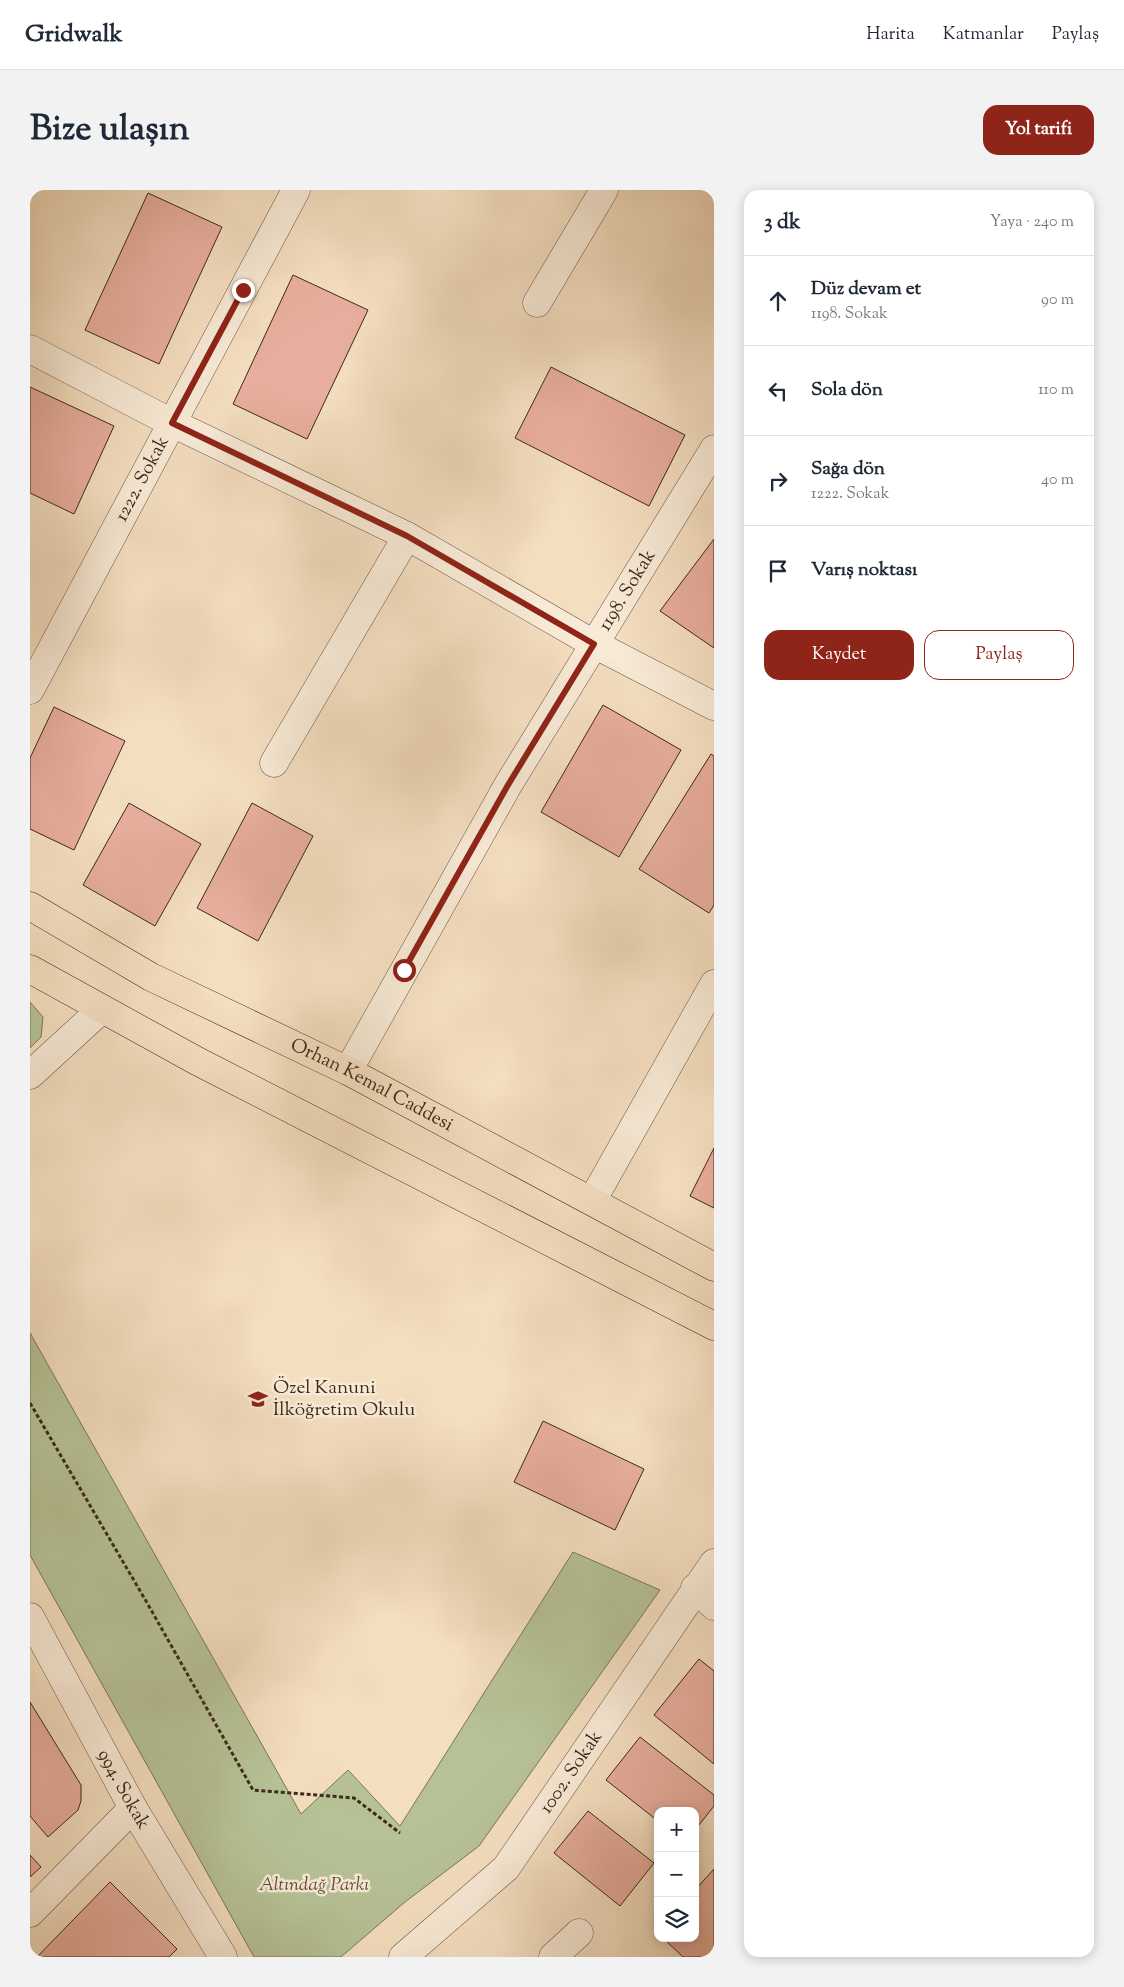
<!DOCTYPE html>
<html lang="tr">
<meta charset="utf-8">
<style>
body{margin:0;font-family:"Sorts Mill Goudy",serif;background:#f2f2f3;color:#1f2937}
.controls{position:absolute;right:15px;bottom:15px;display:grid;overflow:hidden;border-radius:10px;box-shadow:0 2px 12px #0003}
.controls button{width:45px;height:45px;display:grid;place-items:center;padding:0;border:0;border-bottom:1px solid #e0e1e3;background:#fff;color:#1f2937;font:25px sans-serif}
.stop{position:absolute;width:15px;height:15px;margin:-11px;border:4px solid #8f2418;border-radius:50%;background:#fff}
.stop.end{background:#8f2418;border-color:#fff;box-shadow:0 1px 5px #0008}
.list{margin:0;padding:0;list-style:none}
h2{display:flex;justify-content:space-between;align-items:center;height:65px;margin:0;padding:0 20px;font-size:21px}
h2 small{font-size:16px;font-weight:400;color:#747a83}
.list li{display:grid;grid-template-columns:32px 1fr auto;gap:15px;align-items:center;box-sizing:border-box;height:90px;padding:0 20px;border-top:1px solid #e0e1e3}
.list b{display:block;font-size:19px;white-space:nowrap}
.list p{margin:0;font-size:16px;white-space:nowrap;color:#747a83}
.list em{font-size:16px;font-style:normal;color:#747a83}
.actions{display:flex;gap:10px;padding:15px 20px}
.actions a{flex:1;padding:11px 0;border:1px solid #8f2418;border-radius:15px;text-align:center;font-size:18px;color:#8f2418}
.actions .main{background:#8f2418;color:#fff}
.icon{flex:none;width:28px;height:28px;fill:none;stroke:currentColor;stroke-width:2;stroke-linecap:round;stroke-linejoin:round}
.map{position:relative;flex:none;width:684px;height:1767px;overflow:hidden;border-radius:15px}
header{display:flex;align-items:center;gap:30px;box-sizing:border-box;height:70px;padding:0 25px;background:#fff;border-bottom:1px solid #e0e1e3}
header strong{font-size:24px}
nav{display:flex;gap:28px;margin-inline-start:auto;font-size:18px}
.intro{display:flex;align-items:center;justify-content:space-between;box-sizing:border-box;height:120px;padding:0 30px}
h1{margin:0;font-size:35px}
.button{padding:12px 22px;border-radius:15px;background:#8f2418;color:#fff;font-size:18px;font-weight:700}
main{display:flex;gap:30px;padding:0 30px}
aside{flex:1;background:#fff;border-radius:15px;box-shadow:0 2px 12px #0003}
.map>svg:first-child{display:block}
</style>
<header>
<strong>Gridwalk</strong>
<nav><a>Harita</a><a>Katmanlar</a><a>Paylaş</a></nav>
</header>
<div class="intro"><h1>Bize ulaşın</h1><a class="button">Yol tarifi</a></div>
<main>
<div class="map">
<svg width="684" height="1767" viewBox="0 0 684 1767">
<rect width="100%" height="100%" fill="#f4dec0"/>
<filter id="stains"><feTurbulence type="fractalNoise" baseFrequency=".004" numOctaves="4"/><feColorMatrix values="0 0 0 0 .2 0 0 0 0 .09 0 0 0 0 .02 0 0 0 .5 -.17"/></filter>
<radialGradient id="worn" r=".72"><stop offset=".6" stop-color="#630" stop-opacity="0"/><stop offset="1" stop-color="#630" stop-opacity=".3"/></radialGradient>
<path fill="#b6c296" stroke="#7a7658" d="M0 812 13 827 11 847 0 858Z
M0 1143 271 1624 318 1580 370 1636 543 1362 630 1400 449 1656 375 1712 311 1767H224L0 1365Z"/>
<path fill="#e7ae9d" stroke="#3e291b" d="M118 3 192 37 129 174 55 140Z
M263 85 338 120 277 249 203 214Z
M521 177 655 245 619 316 485 248Z
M0 197 84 236 44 324 0 303Z
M684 349V458L630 421Z
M573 515 651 560 589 667 511 622Z
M24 517 95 551 44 660 0 639V568Z
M681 564 684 566V715L679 723 609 679Z
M99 613 171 654 125 736 53 695Z
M222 613 283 646 228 751 167 718Z
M684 958V1018L660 1006Z
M513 1231 614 1279 585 1340 484 1292Z
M669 1469 684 1481V1574L624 1525Z
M0 1512 51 1595V1611L48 1620 18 1647 0 1626Z
M610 1547 684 1605V1616L665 1640V1621H628V1631L576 1590Z
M558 1621 624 1673 590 1716 524 1663Z
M0 1665 11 1677 0 1687Z
M684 1679V1767H653L633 1748H665V1700Z
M80 1692 147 1759 139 1767H7Z"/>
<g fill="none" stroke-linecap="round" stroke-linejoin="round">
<defs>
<g id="minor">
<path d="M507 113 574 0"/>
<path d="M0 159 142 233 377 346 564 454 684 516"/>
<path id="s1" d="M0 500 266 0"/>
<path d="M244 573 377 346"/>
<path id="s2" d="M318 881 478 595 684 259"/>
<path d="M0 885 72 819"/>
<path d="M562 1011 684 794"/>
<path d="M665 1398 684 1416"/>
<path id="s3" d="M0 1427 103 1618 193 1767"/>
<path d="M0 1723 103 1618"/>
<path id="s4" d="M373 1767 476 1678 684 1373"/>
<path d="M523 1767 549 1743"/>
</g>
<g id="major">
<path id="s5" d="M0 716 121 787 318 881 684 1077"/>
<path d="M0 779 167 871 684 1136"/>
</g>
</defs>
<use href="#minor" stroke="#6c5644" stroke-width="29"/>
<use href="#major" stroke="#3e291b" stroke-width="29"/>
<path stroke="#3e291b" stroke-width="3" stroke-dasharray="4 2.5" stroke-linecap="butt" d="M0 1213 116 1411 223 1600 324 1608 370 1643"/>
<use href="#minor" stroke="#f8ead6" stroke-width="28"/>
<use href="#major" stroke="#f4dec0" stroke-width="28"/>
</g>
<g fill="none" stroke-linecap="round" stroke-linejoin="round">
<path stroke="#8f2418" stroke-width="6" d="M213 100 142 233 377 346 564 454 478 595 374 780"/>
</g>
<defs>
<symbol id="school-bare" viewBox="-9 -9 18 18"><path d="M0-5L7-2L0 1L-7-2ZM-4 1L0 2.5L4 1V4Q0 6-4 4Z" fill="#8f2418" stroke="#f8ead6" stroke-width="2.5" paint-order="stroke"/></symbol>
</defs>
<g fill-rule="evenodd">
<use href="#school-bare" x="214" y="1195" width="28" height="28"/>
</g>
<g text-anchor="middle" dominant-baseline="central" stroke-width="5" stroke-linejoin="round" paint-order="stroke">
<g font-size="19" fill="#3e291b" stroke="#f8ead6">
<text stroke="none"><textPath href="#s1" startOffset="239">1222. Sokak</textPath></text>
<text stroke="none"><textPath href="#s2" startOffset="556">1198. Sokak</textPath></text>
<text stroke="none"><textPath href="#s5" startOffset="386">Orhan Kemal Caddesi</textPath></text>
<text stroke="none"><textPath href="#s4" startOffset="252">1002. Sokak</textPath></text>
<text stroke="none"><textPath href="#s3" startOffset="196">994. Sokak</textPath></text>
</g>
<g font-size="19" fill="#3e291b" stroke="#f8ead6" text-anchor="start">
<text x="243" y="1198">Özel Kanuni<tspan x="243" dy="22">İlköğretim Okulu</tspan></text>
</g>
<g font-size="19" font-style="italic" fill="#5c4f3a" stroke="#f8ead6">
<text x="284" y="1695">Altındağ Parkı</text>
</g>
</g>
<rect width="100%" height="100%" filter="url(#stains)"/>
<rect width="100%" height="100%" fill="url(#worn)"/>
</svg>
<div class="controls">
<button>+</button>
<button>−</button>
<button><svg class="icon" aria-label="layers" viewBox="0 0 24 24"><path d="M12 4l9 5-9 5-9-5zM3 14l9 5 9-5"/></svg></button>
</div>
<div class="stop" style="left:374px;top:780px"></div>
<div class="stop end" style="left:213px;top:100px"></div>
</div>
<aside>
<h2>3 dk<small>Yaya · 240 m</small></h2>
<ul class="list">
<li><svg class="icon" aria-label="ahead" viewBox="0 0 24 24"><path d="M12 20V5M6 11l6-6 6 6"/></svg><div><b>Düz devam et</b><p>1198. Sokak</p></div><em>90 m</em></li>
<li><svg class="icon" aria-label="left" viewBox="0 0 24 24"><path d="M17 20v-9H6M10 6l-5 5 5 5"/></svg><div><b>Sola dön</b></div><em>110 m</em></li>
<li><svg class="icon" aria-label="right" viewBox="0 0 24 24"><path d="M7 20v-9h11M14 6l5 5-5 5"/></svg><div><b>Sağa dön</b><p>1222. Sokak</p></div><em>40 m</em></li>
<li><svg class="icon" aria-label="arrive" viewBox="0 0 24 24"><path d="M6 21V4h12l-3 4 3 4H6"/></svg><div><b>Varış noktası</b></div></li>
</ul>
<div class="actions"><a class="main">Kaydet</a><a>Paylaş</a></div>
</aside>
</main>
